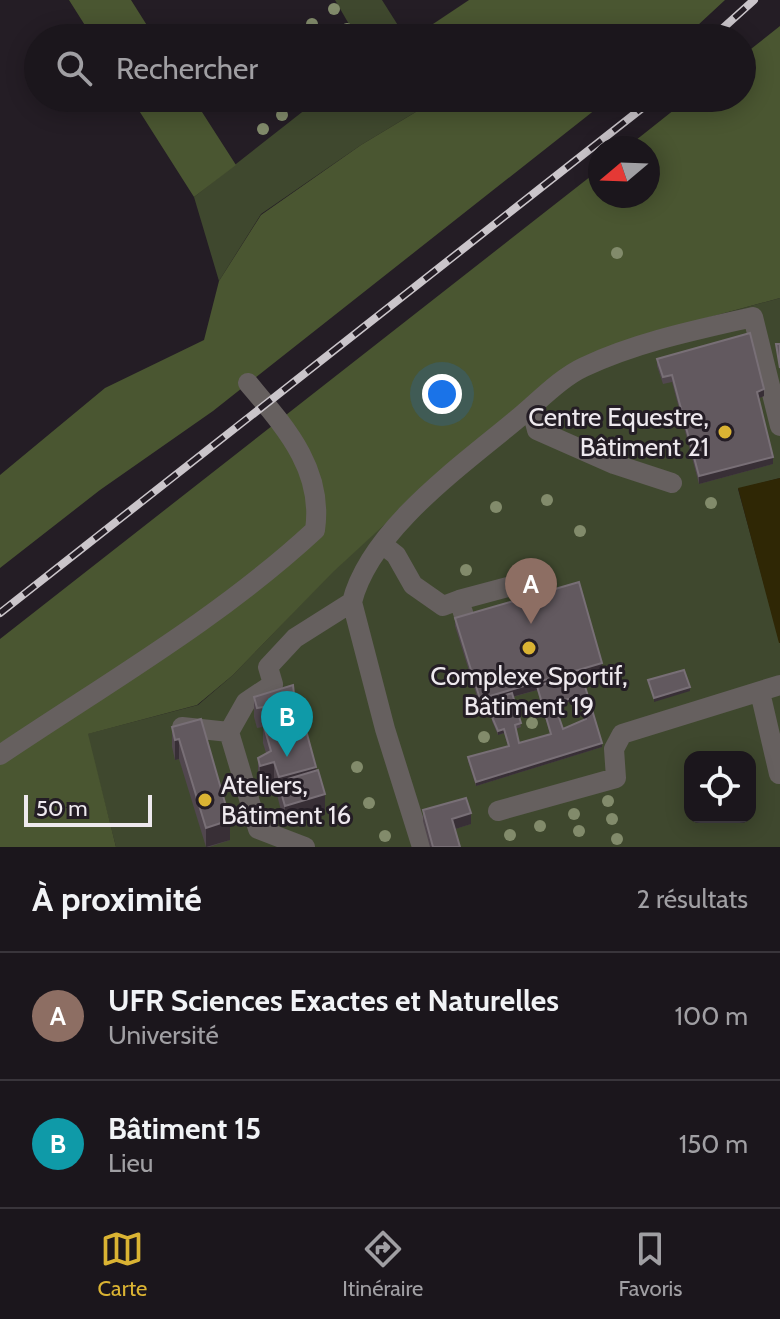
<!DOCTYPE html>
<html lang="fr">
<meta charset="utf-8">
<style>
body{margin:0;font-family:Cabin,sans-serif;background:#282329;color:#f1f3f6}
.controls{position:absolute;right:24px;bottom:24px;display:grid;overflow:hidden;border-radius:16px;box-shadow:0 4px 20px #0003}
.controls button{width:72px;height:72px;display:grid;place-items:center;padding:0;border:0;border-bottom:2px solid #39353b;background:#1b161c;color:#f1f3f6;font:40px sans-serif}
.compass{position:absolute;left:588px;top:136px;width:72px;height:72px;border-radius:50%;background:#1b161c;box-shadow:0 4px 20px #0003;rotate:251deg}
.scale{position:absolute;left:24px;bottom:20px;width:128px;box-sizing:border-box;padding-left:8px;border:4px solid #eee9ee;border-top:0;font-size:22px;line-height:28px;white-space:nowrap;color:#eee9ee;-webkit-text-stroke:6px #241d25;paint-order:stroke}
.you{position:absolute;left:442px;top:394px;width:28px;height:28px;margin:-20px;border:6px solid #fff;border-radius:50%;background:#1a73e8;box-shadow:0 0 0 12px #1a73e833}
.badge{display:grid;place-items:center;width:52px;height:52px;border-radius:50%;background:#dab333;color:#fff;font-size:26px;font-weight:700}
.pin{position:absolute;translate:-50% -66px;filter:drop-shadow(0 2px 4px #0008)}
.pin::after{content:'';position:absolute;top:42px;width:28px;height:24px;background:inherit;clip-path:polygon(0 0,100% 0,50% 100%)}
.list{margin:0;padding:0;list-style:none}
h2{display:flex;justify-content:space-between;align-items:center;height:104px;margin:0;padding:0 32px;font-size:34px}
h2 small{font-size:26px;font-weight:400;color:#a09fa3}
.list li{display:grid;grid-template-columns:52px 1fr auto;gap:24px;align-items:center;box-sizing:border-box;height:128px;padding:0 32px;border-top:2px solid #39353b}
.list b{display:block;font-size:30px;white-space:nowrap}
.list p{margin:0;font-size:26px;white-space:nowrap;color:#a09fa3}
.list em{font-size:26px;font-style:normal;color:#a09fa3}
.icon{flex:none;width:44px;height:44px;fill:none;stroke:currentColor;stroke-width:2;stroke-linecap:round;stroke-linejoin:round}
.map{position:relative;flex:none;width:780px;height:847px;overflow:hidden}
.search{position:absolute;background:#1b161c;box-shadow:0 4px 20px #0003;left:24px;right:24px;top:24px;height:88px;display:flex;align-items:center;gap:20px;box-sizing:border-box;padding:0 28px;border-radius:44px;color:#a09fa3;font-size:30px}
.sheet{height:360px;background:#1b161c}
nav{display:flex;justify-content:space-around;align-items:center;box-sizing:border-box;height:112px;border-top:2px solid #39353b;background:#1b161c;font-size:22px;color:#a09fa3}
nav a{display:grid;justify-items:center;gap:4px}
nav .on{color:#dab333}
.map>svg:first-child{display:block}
</style>
<div class="map">
<svg width="780" height="847" viewBox="0 0 780 847">
<rect width="100%" height="100%" fill="#241d25"/>
<path fill="#3f482e" fill-rule="evenodd" d="M335 0H382L406 38H357Z
M320 98H439L361 145 261 214 219 281 194 197Z
M780 298V478L738 489 780 643V847H116L87 734 198 705 233 675 332 572 457 458 648 334ZM690 757H750V817H690Z"/>
<path fill="#4a5631" d="M69 0H131L155 38H93Z
M469 0H725L684 38H412Z
M780 26V298L648 334 457 458 333 572 233 675 197 705 88 734 116 847H0V639L600 169V196H648V148H626L689 98H742V56Z
M131 98H193L236 165 194 197Z
M439 98H610L213 411 100 490 0 568V475L105 388 204 340 219 281 261 215 361 145Z"/>
<path fill="#2f2705" d="M780 478V643H779L738 488Z"/>
<g fill="none" stroke-linecap="round" stroke-linejoin="round">
<path stroke="#66605f" stroke-width="20" d="M531 407 537 430 614 464 672 483
M382 544 396 555 413 585 443 606 459 600
M466 622 459 600 523 583 528 605
M760 692 779 774
M182 727 229 732
M0 755C107 683 220 618 315 530 324 469 284 426 248 383
M498 811 616 778 614 749 622 734 780 685
M305 847 258 829 229 732 246 702 273 684 268 667 295 638 352 602
M422 847 385 729 352 602C370 530 461 466 516 420 537 403 560 378 584 367 637 342 696 330 753 317L780 426"/>
<defs>
<path id="rail" d="M712 38 754 0
M0 613 655 98"/>
</defs>
<use href="#rail" stroke="#cac5ca" stroke-width="8"/>
<use href="#rail" stroke="#241d25" stroke-width="5" stroke-dasharray="15" stroke-linecap="butt"/>
</g>
<g fill="#828b6b">
<circle cx="334" cy="9" r="6"/>
<circle cx="312" cy="24" r="6"/>
<circle cx="347" cy="29" r="6"/>
<circle cx="298" cy="105" r="6"/>
<circle cx="282" cy="115" r="6"/>
<circle cx="263" cy="129" r="6"/>
<circle cx="617" cy="253" r="6"/>
<circle cx="547" cy="500" r="6"/>
<circle cx="711" cy="503" r="6"/>
<circle cx="496" cy="507" r="6"/>
<circle cx="580" cy="531" r="6"/>
<circle cx="466" cy="570" r="6"/>
<circle cx="532" cy="723" r="6"/>
<circle cx="484" cy="737" r="6"/>
<circle cx="357" cy="767" r="6"/>
<circle cx="608" cy="801" r="6"/>
<circle cx="369" cy="803" r="6"/>
<circle cx="574" cy="814" r="6"/>
<circle cx="612" cy="819" r="6"/>
<circle cx="540" cy="826" r="6"/>
<circle cx="579" cy="831" r="6"/>
<circle cx="510" cy="835" r="6"/>
<circle cx="385" cy="836" r="6"/>
<circle cx="617" cy="839" r="6"/>
</g>
<path fill="#51474e" fill-rule="evenodd" d="M657 359 764 396 759 398 773 464 699 484 672 382 663 384 657 366Z
M455 618 602 671 582 677 602 747 476 786 468 761V757L508 746 504 733 498 735 492 721V717L506 712 503 700 480 706 455 626ZM537 690 550 734 519 743 516 729 521 727 513 697ZM579 699 585 719 563 729 555 706Z
M254 697 296 713 316 771 325 815 285 826 274 783 260 786 258 778V758L266 753 263 743V727L257 728 254 717Z
M201 719 230 840 209 847H206L179 759 175 760 172 747V727Z
M423 810 471 824 455 829 460 847H430L423 821Z"/>
<path fill="#382f36" d="M764 389V396L757 399V392Z
M773 457V464L699 484V476Z
M602 663V671L538 689 537 686V690L504 699 503 696V700L480 706V699Z
M690 687V691L654 702V698Z
M579 696V699L554 706V703Z
M504 729V733L498 735V731Z
M179 739V759L175 760V740Z
M602 743V747L476 786V782Z
M274 762V783L260 786V766Z
M316 767V787L279 784V777Z
M325 794V815L285 826V806Z
M471 813V824L452 830V819Z
M230 820V840L206 847V828Z"/>
<path fill="#62595f" stroke="#786f76" stroke-width="2" fill-rule="evenodd" d="M750 333 764 389 757 392 773 457 699 476 672 375 663 377 657 359Z
M776 344H780V368Z
M579 582 602 663 480 699 455 618Z
M684 670 690 687 654 698 648 680Z
M581 673 602 743 476 782 468 757 509 746 504 729 498 731 492 717 507 712 503 696 512 693 521 723 515 725 519 743 551 734 537 686ZM579 696 586 719 563 729 554 703Z
M293 685 296 713 301 712 316 767 279 777 274 762 260 766 258 758 271 751 263 723 268 721 263 707 257 708 254 697Z
M201 719 230 820 206 828 179 739 175 740 172 727Z
M318 770 325 794 285 806 278 782Z
M466 798 471 813 452 819 460 847H433L423 810Z"/>
<g fill="#dab333" stroke="#241d25" stroke-width="3">
<circle cx="725" cy="432" r="8"/>
<circle cx="529" cy="648" r="8"/>
<circle cx="205" cy="800" r="8"/>
</g>
<g text-anchor="middle" dominant-baseline="central" stroke-width="6" stroke-linejoin="round" paint-order="stroke">
<g font-size="26" fill="#eee9ee" stroke="#241d25" text-anchor="end">
<text x="709" y="417">Centre Equestre,<tspan x="709" dy="30">Bâtiment 21</tspan></text>
<text x="529" y="676" text-anchor="middle">Complexe Sportif,<tspan x="529" dy="30">Bâtiment 19</tspan></text>
<text x="221" y="785" text-anchor="start">Ateliers,<tspan x="221" dy="30">Bâtiment 16</tspan></text>
</g>
</g>
</svg>
<div class="controls">
<button><svg class="icon" aria-label="locate" viewBox="0 0 24 24"><circle cx="12" cy="12" r="6"/><path d="M12 2v4M12 18v4M2 12h4M18 12h4"/></svg></button>
</div>
<svg class="compass" viewBox="-18 -18 36 36"><path d="M0-13l5 13h-10z" fill="#e53935"/><path d="M0 13l5-13h-10z" fill="#a09fa3"/></svg>
<div class="scale">50 m</div>
<div class="you"></div>
<div class="pin badge" style="left:531px;top:624px;background:#8d6e63">A</div>
<div class="pin badge" style="left:287px;top:757px;background:#0f9aa8">B</div>
<div class="search"><svg class="icon" aria-label="search" viewBox="0 0 24 24"><circle cx="10" cy="10" r="6"/><path d="M15 15l6 6"/></svg>Rechercher</div>
</div>
<section class="sheet">
<h2>À proximité<small>2 résultats</small></h2>
<ul class="list">
<li><span class="badge" style="background:#8d6e63">A</span><div><b>UFR Sciences Exactes et Naturelles</b><p>Université</p></div><em>100 m</em></li>
<li><span class="badge" style="background:#0f9aa8">B</span><div><b>Bâtiment 15</b><p>Lieu</p></div><em>150 m</em></li>
</ul>
</section>
<nav>
<a class="on"><svg class="icon" aria-label="map" viewBox="0 0 24 24"><path d="M3 6l6-2 6 2 6-2v14l-6 2-6-2-6 2zM9 4v14M15 6v14"/></svg>Carte</a>
<a><svg class="icon" aria-label="directions" viewBox="0 0 24 24"><path d="M12 3l9 9-9 9-9-9zM9 14v-3h6M13 9l2 2-2 2"/></svg>Itinéraire</a>
<a><svg class="icon" aria-label="saved" viewBox="0 0 24 24"><path d="M7 4h10v16l-5-4-5 4z"/></svg>Favoris</a>
</nav>
